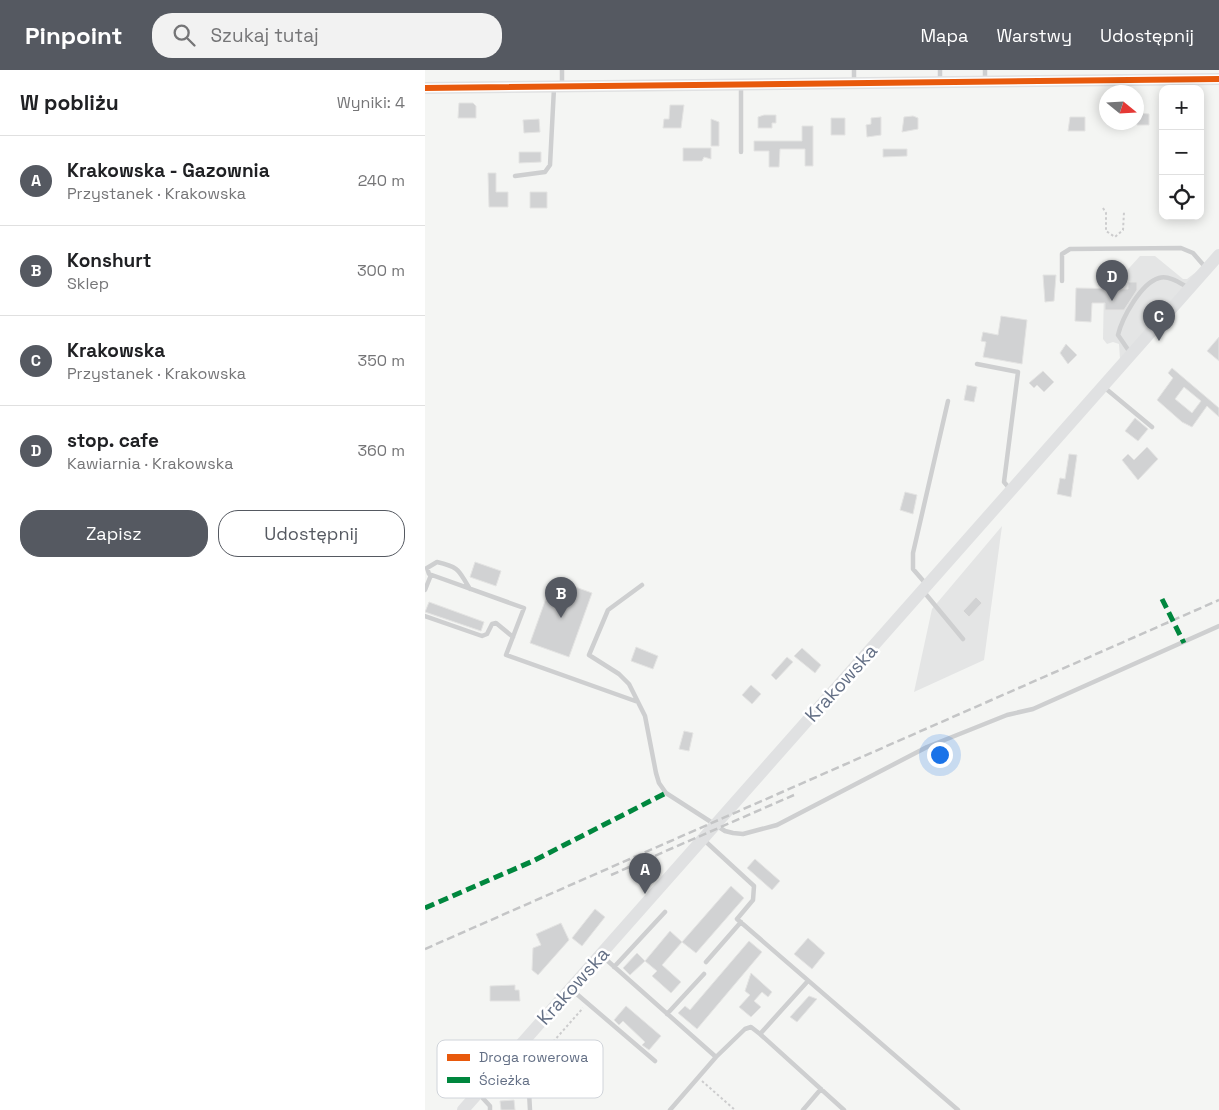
<!DOCTYPE html>
<html lang="pl">
<meta charset="utf-8">
<style>
body{margin:0;font-family:"Space Grotesk",sans-serif;background:#f2f2f2;color:#202124}
.controls{position:absolute;right:15px;top:15px;display:grid;overflow:hidden;border-radius:10px;box-shadow:0 2px 12px #0003}
.controls button{width:45px;height:45px;display:grid;place-items:center;padding:0;border:0;border-bottom:1px solid #e0e0e0;background:#fff;color:#202124;font:25px sans-serif}
.compass{position:absolute;left:674px;top:15px;width:45px;height:45px;border-radius:50%;background:#fff;box-shadow:0 2px 12px #0003;rotate:108deg}
.you{position:absolute;left:514px;top:684px;width:18px;height:18px;margin:-12px;border:4px solid #fff;border-radius:50%;background:#1a73e8;box-shadow:0 0 0 8px #1a73e833}
.badge{display:grid;place-items:center;width:32px;height:32px;border-radius:50%;background:#555961;color:#fff;font-size:16px;font-weight:700}
.pin{position:absolute;translate:-50% -41px;filter:drop-shadow(0 1px 2px #0008)}
.pin::after{content:'';position:absolute;top:26px;width:18px;height:15px;background:inherit;clip-path:polygon(0 0,100% 0,50% 100%)}
.list{margin:0;padding:0;list-style:none}
h2{display:flex;justify-content:space-between;align-items:center;height:65px;margin:0;padding:0 20px;font-size:21px}
h2 small{font-size:16px;font-weight:400;color:#757577}
.list li{display:grid;grid-template-columns:32px 1fr auto;gap:15px;align-items:center;box-sizing:border-box;height:90px;padding:0 20px;border-top:1px solid #e0e0e0}
.list b{display:block;font-size:19px;white-space:nowrap}
.list p{margin:0;font-size:16px;white-space:nowrap;color:#757577}
.list em{font-size:16px;font-style:normal;color:#757577}
.actions{display:flex;gap:10px;padding:15px 20px}
.actions a{flex:1;padding:11px 0;border:1px solid #555961;border-radius:20px;text-align:center;font-size:18px;color:#555961}
.actions .main{background:#555961;color:#fff}
.icon{flex:none;width:28px;height:28px;fill:none;stroke:currentColor;stroke-width:2;stroke-linecap:round;stroke-linejoin:round}
.map{position:relative;flex:none;width:794px;height:1040px;overflow:hidden}
header{display:flex;align-items:center;gap:30px;box-sizing:border-box;height:70px;padding:0 25px;background:#555961;color:#fff}
header strong{font-size:24px}
nav{display:flex;gap:28px;margin-inline-start:auto;font-size:18px}
.search{width:350px;height:45px;background:#f2f2f2;display:flex;align-items:center;gap:12px;box-sizing:border-box;padding:0 18px;border-radius:20px;color:#757577;font-size:19px}
main{display:flex}
aside{flex:1;background:#fff}
.map>svg:first-child{display:block}
</style>
<header>
<strong>Pinpoint</strong>
<div class="search"><svg class="icon" aria-label="search" viewBox="0 0 24 24"><circle cx="10" cy="10" r="6"/><path d="M15 15l6 6"/></svg>Szukaj tutaj</div>
<nav><a>Mapa</a><a>Warstwy</a><a>Udostępnij</a></nav>
</header>
<main>
<aside>
<h2>W pobliżu<small>Wyniki: 4</small></h2>
<ul class="list">
<li><span class="badge">A</span><div><b>Krakowska - Gazownia</b><p>Przystanek · Krakowska</p></div><em>240 m</em></li>
<li><span class="badge">B</span><div><b>Konshurt</b><p>Sklep</p></div><em>300 m</em></li>
<li><span class="badge">C</span><div><b>Krakowska</b><p>Przystanek · Krakowska</p></div><em>350 m</em></li>
<li><span class="badge">D</span><div><b>stop. cafe</b><p>Kawiarnia · Krakowska</p></div><em>360 m</em></li>
</ul>
<div class="actions"><a class="main">Zapisz</a><a>Udostępnij</a></div>
</aside>
<div class="map">
<svg width="794" height="1040" viewBox="0 0 794 1040">
<rect width="100%" height="100%" fill="#f4f5f3"/>
<path fill="#e4e5e5" d="M715 186H730L758 209H762L775 199 695 289 694 274 688 272 682 274 678 269 679 218 696 217V207Z
M577 456 559 590 489 622 507 539Z"/>
<path fill="#d1d2d3" stroke="#e4e4e3" fill-rule="evenodd" d="M34 33H48L51 36V48H33Z
M245 35H259L256 58H238L239 49H244Z
M712 43 724 44V55H712Z
M339 45H351V53H347V58H333V47Z
M488 46 493 48V59L477 62 479 47Z
M456 47V65L442 67 441 55 446 54V48Z
M645 47H660V61H643Z
M406 48H420V65H406Z
M114 49 115 62 99 63 98 50Z
M286 49 294 52V76H286Z
M377 56H388V96H380V79H355L354 97H344V81H329V71H377Z
M258 78H286V89L279 87 277 91H258Z
M458 79H482V86L458 87Z
M94 82H116V92L94 93Z
M63 103H71V122H83V137H64Z
M105 122H122V138H105Z
M618 205H631L629 231 620 232Z
M703 212H712V220L699 240H680V233H667L666 252 650 251 651 218 703 219Z
M576 246 602 250 597 294 558 287 561 272 556 271 558 262 573 265Z
M794 267V291L782 281Z
M641 274 652 285 643 294 635 283Z
M747 298 794 338V347L782 336 767 357 757 352 732 330 748 308 743 303ZM759 317 776 331 767 343 750 329Z
M618 301 629 312 619 322 612 315 609 318 604 313Z
M542 315 552 317 549 332 539 330Z
M710 348 723 359 713 371 700 361Z
M722 377 733 389 713 410 697 390 703 384 709 390Z
M644 384 652 385 646 427 632 424 635 408 640 409Z
M480 422 492 425 488 444 475 440Z
M50 492 76 501 71 516 45 507Z
M128 509 167 523 144 587 105 573Z
M551 527 557 533 544 547 538 541Z
M4 532 59 552 56 561 0 542Z
M211 577 233 586 228 599 206 591Z
M377 578 396 595 390 603 369 586Z
M362 587 368 592 351 610 346 605Z
M326 615 336 624 327 634 317 625Z
M259 661 268 663 264 681 254 679Z
M330 789 355 811 347 820 322 798Z
M306 816 319 828 271 883 257 872Z
M170 839 180 847 157 876 147 868Z
M136 853 144 870 113 905 107 900 108 878 116 875 111 864Z
M245 861 257 872 237 895 256 912 246 923 227 906 232 901 220 891Z
M383 868 400 883 387 899 369 884Z
M324 871 337 882 272 959 253 943 260 936 265 940Z
M212 883 220 891 205 905 198 898Z
M326 903 347 922 343 927 337 922 329 931 336 937 326 947 314 937 325 925 320 921Z
M90 915V920H94L95 931H65V916Z
M384 926 392 929 372 952 365 947Z
M201 936 236 966 224 980 217 975 220 972 198 951 194 955 189 950Z
M89 1030 90 1040H76L75 1031Z"/>
<g fill="none" stroke-linecap="round" stroke-linejoin="round">
<path stroke="#cccccd" stroke-width="2" stroke-dasharray="2.5 2.5" stroke-linecap="butt" d="M678 138 681 143V161L690 167 698 160 699 142
M105 998 158 938
M277 1011 310 1040"/>
<path stroke="#cecfd0" stroke-width="4.5" d="M429 0V11
M515 0V11
M560 0V11
M137 16V0
M316 82V16
M90 106 120 102 125 95 129 18
M637 211V184L645 179 756 178 768 183 781 198
M706 284 693 265C697 248 716 213 734 208 744 205 755 213 764 218
M552 294 593 302 579 412 585 419
M680 318 727 357
M501 514 488 499V483L523 331
M217 515 183 540 164 585 194 604 204 614 220 646 231 703 234 713 241 723 300 761 308 763 318 764 352 755 502 677 582 645 608 639 794 556
M45 519C33 501 37 498 12 492L2 498 4 504 99 538 81 585 213 632
M0 520 6 505
M499 522 538 569
M0 546 57 566 62 564 67 554 71 553 88 567
M279 770 329 816 328 830 312 849 533 1040
M176 885 291 987
M281 892 316 852
M189 897 240 842
M147 920 230 991
M242 944 279 904
M335 964 419 1040
M86 986 103 1003 105 1040
M54 1024 65 1036V1040
M245 1040 291 987 320 959 326 957 335 964 382 912
M378 1040 396 1019"/>
<path stroke="#e0e1e2" stroke-width="12" d="M0 18 794 9
M38 1040 794 185"/>
<path stroke="#c4c5c6" stroke-width="2.5" stroke-dasharray="8 4" stroke-linecap="butt" d="M186 805 369 725
M0 879 794 530"/>
<path stroke="#00873e" stroke-width="5" stroke-dasharray="10 5" stroke-linecap="butt" d="M737 529 759 573
M0 838 108 791 241 723"/>
<defs>
<path id="cycleway" d="M0 18 794 9"/>
</defs>
<use href="#cycleway" stroke="#fff" stroke-width="9"/>
<use href="#cycleway" stroke="#e8590c" stroke-width="6"/>
</g>
<g text-anchor="middle" dominant-baseline="central" stroke-width="5" stroke-linejoin="round" paint-order="stroke">
<g font-size="19" fill="#636f85" stroke="#fff">
<text transform="translate(416 613) rotate(-48)">Krakowska</text>
<text transform="translate(148 916) rotate(-48)">Krakowska</text>
</g>
</g>
<rect x="12" y="970" width="166" height="58" rx="8" fill="#fff" stroke="#d0d4da" stroke-width="1"/>
<rect x="22" y="984" width="23" height="7" fill="#e8590c"/>
<rect x="22" y="1007" width="23" height="6" fill="#00873e"/>
<g font-size="14" fill="#636f85">
<text x="54" y="992">Droga rowerowa</text>
<text x="54" y="1015">Ścieżka</text>
</g>
</svg>
<div class="controls">
<button>+</button>
<button>−</button>
<button><svg class="icon" aria-label="locate" viewBox="0 0 24 24"><circle cx="12" cy="12" r="6"/><path d="M12 2v4M12 18v4M2 12h4M18 12h4"/></svg></button>
</div>
<svg class="compass" viewBox="-18 -18 36 36"><path d="M0-13l5 13h-10z" fill="#e53935"/><path d="M0 13l5-13h-10z" fill="#757577"/></svg>
<div class="you"></div>
<div class="pin badge" style="left:220px;top:824px">A</div>
<div class="pin badge" style="left:136px;top:548px">B</div>
<div class="pin badge" style="left:734px;top:271px">C</div>
<div class="pin badge" style="left:687px;top:231px">D</div>
</div>
</main>
